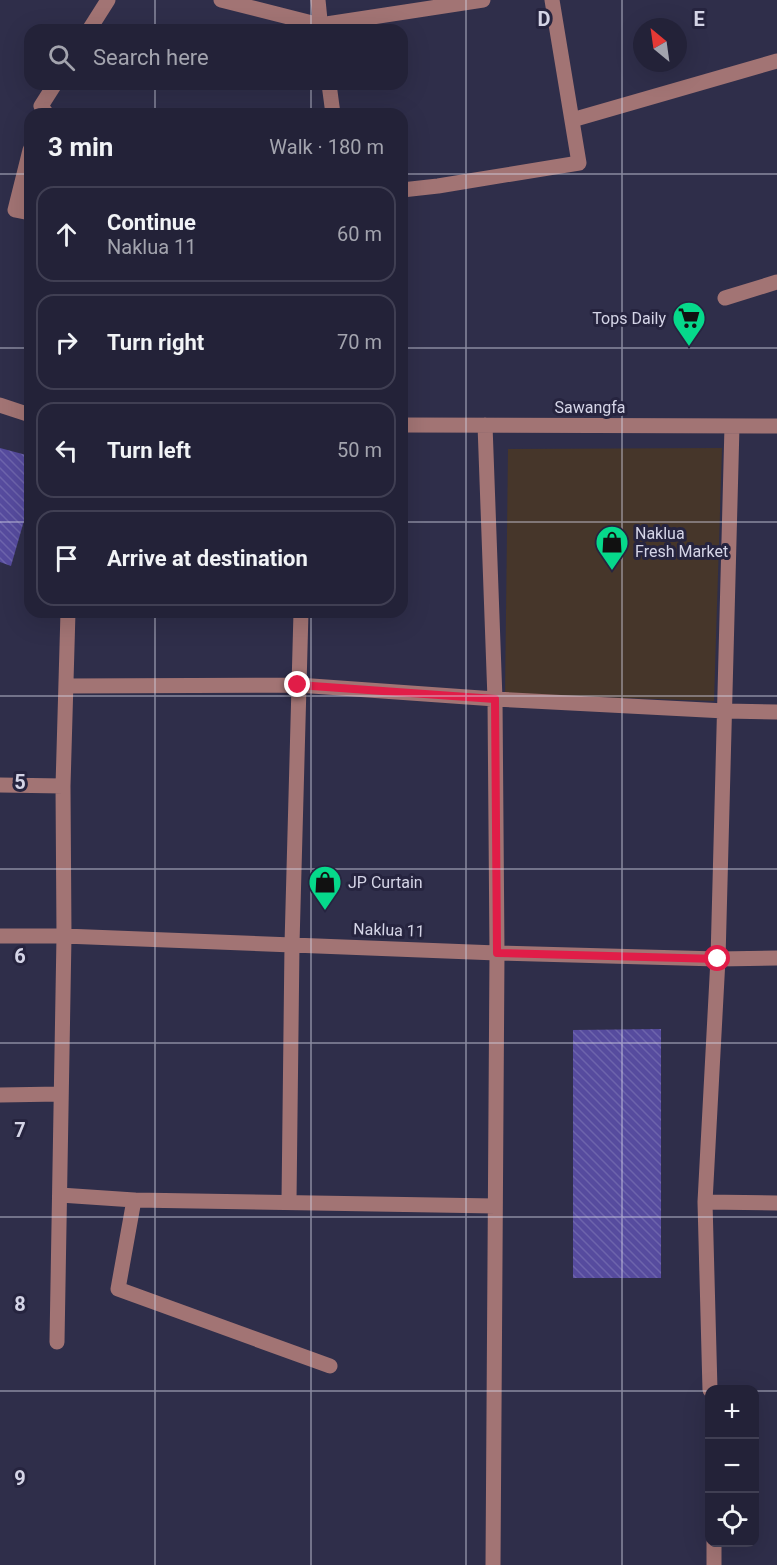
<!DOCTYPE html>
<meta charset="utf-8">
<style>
body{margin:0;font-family:Roboto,sans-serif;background:#2b2a40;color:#f1f3f6}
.controls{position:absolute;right:18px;bottom:18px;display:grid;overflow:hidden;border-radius:12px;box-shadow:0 6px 24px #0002}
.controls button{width:54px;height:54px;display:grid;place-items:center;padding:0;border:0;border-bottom:2px solid #403f53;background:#232238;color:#f1f3f6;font:30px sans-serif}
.compass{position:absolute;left:633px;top:18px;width:54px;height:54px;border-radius:50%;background:#232238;box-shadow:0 6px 24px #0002;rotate:331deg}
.stop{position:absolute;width:18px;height:18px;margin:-14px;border:4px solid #e11d48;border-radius:50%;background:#fff}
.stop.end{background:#e11d48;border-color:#fff;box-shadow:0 2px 6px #0008}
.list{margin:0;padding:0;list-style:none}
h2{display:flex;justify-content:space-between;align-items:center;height:78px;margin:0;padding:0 24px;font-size:26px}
h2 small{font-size:20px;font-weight:400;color:#a3a4ae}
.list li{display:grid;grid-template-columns:39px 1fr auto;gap:18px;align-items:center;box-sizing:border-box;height:96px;margin:0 12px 12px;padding:0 12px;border:2px solid #403f53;border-radius:18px}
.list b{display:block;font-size:22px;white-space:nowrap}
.list p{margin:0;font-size:20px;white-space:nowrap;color:#a3a4ae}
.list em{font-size:20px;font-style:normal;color:#a3a4ae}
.icon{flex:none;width:33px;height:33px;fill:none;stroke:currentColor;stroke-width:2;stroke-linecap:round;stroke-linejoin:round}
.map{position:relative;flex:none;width:777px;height:1565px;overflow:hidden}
.search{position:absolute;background:#232238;box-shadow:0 6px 24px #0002;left:24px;top:24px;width:384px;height:66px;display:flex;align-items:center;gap:15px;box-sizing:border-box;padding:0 21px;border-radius:18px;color:#a3a4ae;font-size:22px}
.panel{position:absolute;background:#232238;box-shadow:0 6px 24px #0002;left:24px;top:108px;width:384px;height:510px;border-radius:18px}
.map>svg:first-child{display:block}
</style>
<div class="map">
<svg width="777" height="1565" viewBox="0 0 777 1565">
<defs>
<pattern id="building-back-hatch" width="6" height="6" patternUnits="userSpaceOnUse" patternTransform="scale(1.5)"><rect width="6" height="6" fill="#564b9e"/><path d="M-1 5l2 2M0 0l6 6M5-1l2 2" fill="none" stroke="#6d64ac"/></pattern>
</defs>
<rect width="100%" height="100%" fill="#2f2e4a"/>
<path fill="#46362a" d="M722 448 714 701 505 694 508 449Z"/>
<path fill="url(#building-back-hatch)" d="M0 448 30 456V500L11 566 0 562Z
M661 1029V1278H573V1030Z"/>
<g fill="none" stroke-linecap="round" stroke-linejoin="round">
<path stroke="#a27474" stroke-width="15" d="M221 0 320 25 483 0
M318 0 321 30
M89 30 108 0
M329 84 333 114
M47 114 41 106 55 84
M572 120 777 61
M30 150 15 210 30 213
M402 190 438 186 579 163 552 0
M725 298 777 282
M0 405 30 415
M402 425 777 426
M485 425 495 699 497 953 493 1565
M66 686 298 685 495 699 725 711 777 712
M0 785 63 786
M0 936H64L497 953 718 959 777 958
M0 1095 60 1094
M60 1195 134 1200 495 1206
M134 1200 118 1289 330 1366
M289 1202 292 944 301 612
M705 1202 777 1203
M57 1342 64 936 63 786 68 612
M710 1390 705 1202 718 959 732 426
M714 1542V1565"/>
</g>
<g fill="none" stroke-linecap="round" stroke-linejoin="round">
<path stroke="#e11d48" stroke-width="8" d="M298 685 495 699 497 953 718 959"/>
</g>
<path fill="none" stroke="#d5d5e7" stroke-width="1.5" stroke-opacity="0.55" d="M155 0V30M311 0V30M466 0V1565M622 0V1565M155 84V114M311 84V114M0 174H30M402 174H777M0 348H30M402 348H777M0 522H30M402 522H777M155 612V1565M311 612V1565M0 696H777M0 869H777M0 1043H777M0 1217H777M0 1391H710M754 1391H777"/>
<defs>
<symbol id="supermarket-pin" viewBox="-11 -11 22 30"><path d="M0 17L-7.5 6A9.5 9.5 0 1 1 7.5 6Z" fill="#06d98b" stroke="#26243f"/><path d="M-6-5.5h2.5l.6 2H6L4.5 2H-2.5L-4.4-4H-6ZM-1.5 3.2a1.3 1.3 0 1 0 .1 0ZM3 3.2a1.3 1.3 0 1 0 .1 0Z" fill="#111"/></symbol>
<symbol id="shop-pin" viewBox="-11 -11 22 30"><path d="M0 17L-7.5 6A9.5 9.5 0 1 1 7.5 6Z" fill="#06d98b" stroke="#26243f"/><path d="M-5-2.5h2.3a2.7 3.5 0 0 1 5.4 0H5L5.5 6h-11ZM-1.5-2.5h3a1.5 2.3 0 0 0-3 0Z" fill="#111"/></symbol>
</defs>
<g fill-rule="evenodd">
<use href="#supermarket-pin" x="670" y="299" width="38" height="52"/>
<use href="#shop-pin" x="593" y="523" width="38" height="52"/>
<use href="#shop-pin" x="306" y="863" width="38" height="52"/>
</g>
<g text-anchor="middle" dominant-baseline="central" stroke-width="6" stroke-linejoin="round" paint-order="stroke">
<g font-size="16" fill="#d5d5e7" stroke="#26243f" text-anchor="start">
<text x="666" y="318" text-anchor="end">Tops Daily</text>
<text x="635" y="533">Naklua<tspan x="635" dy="18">Fresh Market</tspan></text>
<text x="348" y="882">JP Curtain</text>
</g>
<g font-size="16" fill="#d5d5e7" stroke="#26243f">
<text x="590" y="407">Sawangfa</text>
<text transform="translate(389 930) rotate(2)">Naklua 11</text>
</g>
</g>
<g font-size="20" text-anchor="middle" font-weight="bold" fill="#d5d5e7" stroke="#26243f" stroke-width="6" stroke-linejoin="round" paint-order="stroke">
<text x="544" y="26">D</text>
<text x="699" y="26">E</text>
<text x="20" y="789">5</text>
<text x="20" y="963">6</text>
<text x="20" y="1137">7</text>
<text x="20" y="1311">8</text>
<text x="20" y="1485">9</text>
</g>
</svg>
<div class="controls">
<button>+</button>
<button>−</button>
<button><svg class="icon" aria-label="locate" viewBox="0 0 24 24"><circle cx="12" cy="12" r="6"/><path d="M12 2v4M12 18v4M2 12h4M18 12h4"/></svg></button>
</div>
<svg class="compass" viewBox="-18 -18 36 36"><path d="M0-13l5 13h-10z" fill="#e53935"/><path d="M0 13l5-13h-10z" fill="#a3a4ae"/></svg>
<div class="stop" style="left:718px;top:959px"></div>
<div class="stop end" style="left:298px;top:685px"></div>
<div class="search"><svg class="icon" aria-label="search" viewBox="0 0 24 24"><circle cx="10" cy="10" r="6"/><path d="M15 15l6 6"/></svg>Search here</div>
<section class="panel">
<h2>3 min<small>Walk · 180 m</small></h2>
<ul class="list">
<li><svg class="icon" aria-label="ahead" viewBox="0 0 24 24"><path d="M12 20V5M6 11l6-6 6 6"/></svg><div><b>Continue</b><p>Naklua 11</p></div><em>60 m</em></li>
<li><svg class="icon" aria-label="right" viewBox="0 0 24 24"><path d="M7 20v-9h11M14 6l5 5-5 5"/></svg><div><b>Turn right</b></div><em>70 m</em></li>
<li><svg class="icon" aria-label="left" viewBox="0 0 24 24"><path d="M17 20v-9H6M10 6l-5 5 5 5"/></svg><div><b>Turn left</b></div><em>50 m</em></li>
<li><svg class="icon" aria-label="arrive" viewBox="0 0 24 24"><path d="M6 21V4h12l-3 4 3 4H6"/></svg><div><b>Arrive at destination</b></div></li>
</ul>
</section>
</div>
